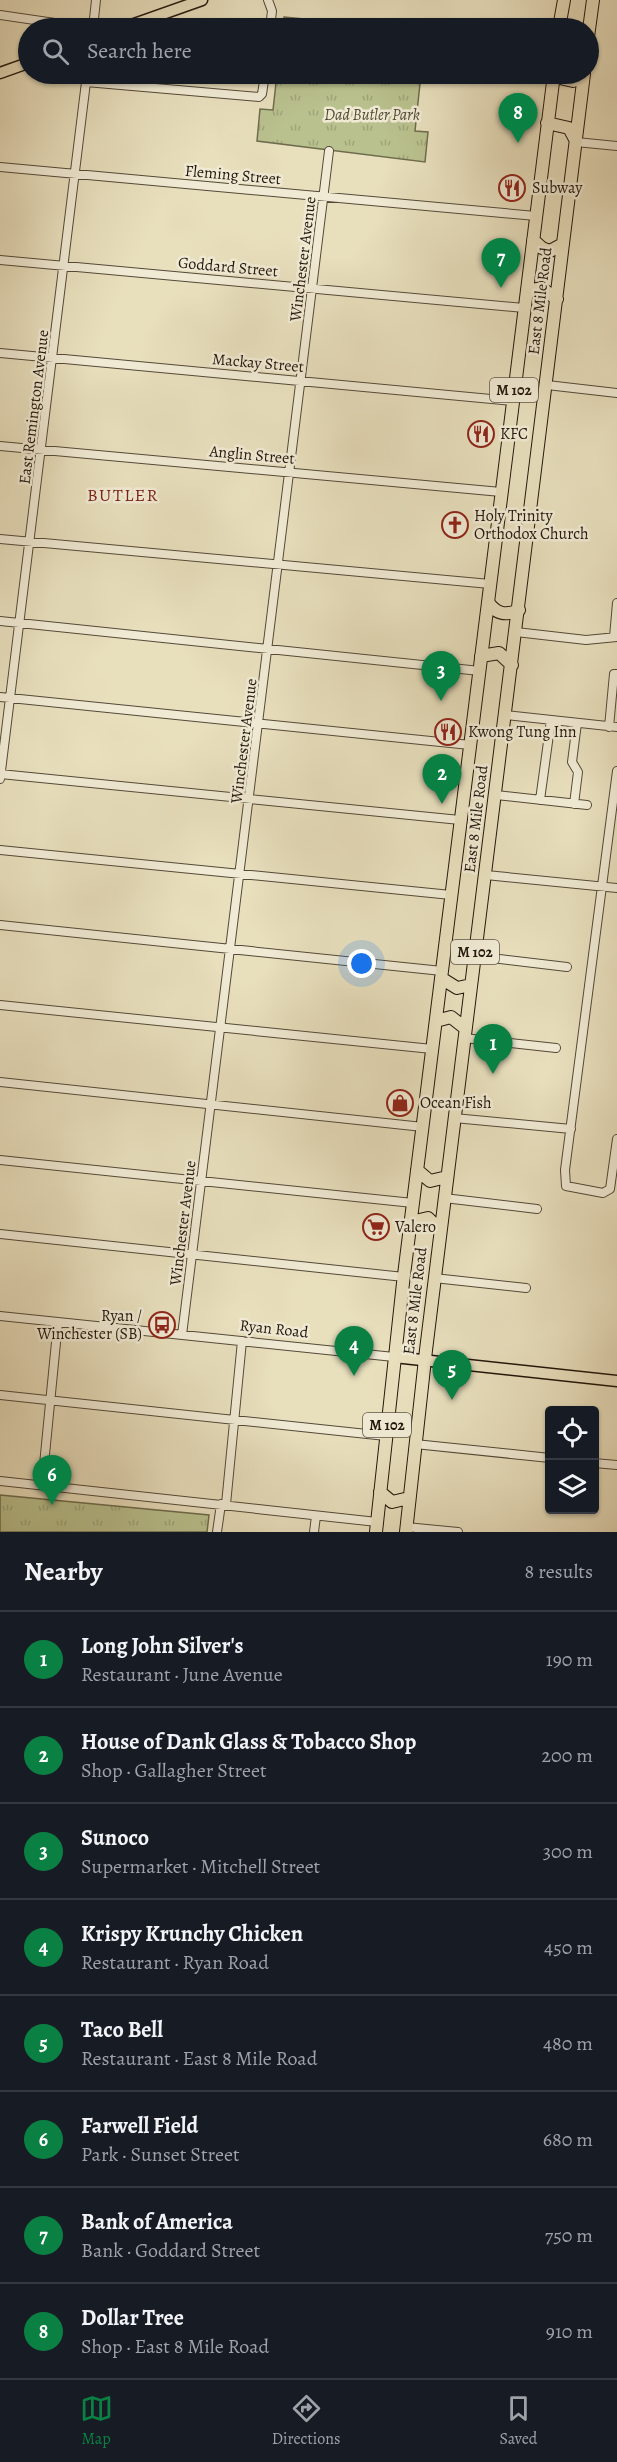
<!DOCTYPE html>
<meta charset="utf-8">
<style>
body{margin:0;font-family:Alegreya,serif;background:#242831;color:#f1f3f6}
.controls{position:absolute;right:18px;bottom:18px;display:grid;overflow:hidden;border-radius:6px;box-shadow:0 2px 4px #0004}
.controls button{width:54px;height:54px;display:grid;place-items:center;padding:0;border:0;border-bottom:2px solid #363941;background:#171b24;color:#f1f3f6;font:30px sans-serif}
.you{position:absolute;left:362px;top:964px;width:21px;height:21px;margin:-15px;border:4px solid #fff;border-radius:50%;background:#1a73e8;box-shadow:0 0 0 9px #1a73e833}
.badge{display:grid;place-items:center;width:39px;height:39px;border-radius:50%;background:#0b8043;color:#fff;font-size:20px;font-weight:700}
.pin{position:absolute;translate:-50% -50px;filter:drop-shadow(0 2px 3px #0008)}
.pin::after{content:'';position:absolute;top:32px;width:21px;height:18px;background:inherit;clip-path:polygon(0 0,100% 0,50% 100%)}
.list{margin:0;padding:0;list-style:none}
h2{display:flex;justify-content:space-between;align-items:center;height:78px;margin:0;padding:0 24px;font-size:26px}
h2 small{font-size:20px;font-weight:400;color:#9ea1a6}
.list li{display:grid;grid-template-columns:39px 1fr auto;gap:18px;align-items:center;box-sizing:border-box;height:96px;padding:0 24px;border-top:2px solid #363941}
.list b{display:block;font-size:22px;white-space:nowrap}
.list p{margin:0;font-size:20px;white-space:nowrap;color:#9ea1a6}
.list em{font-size:20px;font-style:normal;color:#9ea1a6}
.icon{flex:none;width:33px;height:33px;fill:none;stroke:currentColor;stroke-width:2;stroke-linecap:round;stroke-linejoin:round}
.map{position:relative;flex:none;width:617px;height:1532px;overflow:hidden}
.search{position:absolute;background:#171b24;box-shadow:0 2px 4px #0004;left:18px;right:18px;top:18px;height:66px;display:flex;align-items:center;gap:15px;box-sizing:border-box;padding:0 21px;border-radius:33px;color:#9ea1a6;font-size:22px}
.sheet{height:846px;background:#171b24}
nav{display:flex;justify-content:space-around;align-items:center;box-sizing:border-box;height:84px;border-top:2px solid #363941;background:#171b24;font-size:16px;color:#9ea1a6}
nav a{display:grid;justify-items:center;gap:3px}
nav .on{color:#0b8043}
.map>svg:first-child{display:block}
</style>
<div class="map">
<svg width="617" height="1532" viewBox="0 0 617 1532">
<defs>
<pattern id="park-tufts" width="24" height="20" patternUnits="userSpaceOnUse" patternTransform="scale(1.5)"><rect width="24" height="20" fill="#b9c18e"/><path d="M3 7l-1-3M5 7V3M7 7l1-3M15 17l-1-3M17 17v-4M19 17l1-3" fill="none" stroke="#9fa579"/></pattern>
</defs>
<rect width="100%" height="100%" fill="#e8dfbd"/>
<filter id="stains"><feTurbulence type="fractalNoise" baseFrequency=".00333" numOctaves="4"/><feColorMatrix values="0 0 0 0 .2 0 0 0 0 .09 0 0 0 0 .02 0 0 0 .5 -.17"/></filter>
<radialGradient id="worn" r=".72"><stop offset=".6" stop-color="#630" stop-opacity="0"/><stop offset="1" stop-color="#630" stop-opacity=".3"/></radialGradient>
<path fill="url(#park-tufts)" stroke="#6e6c4d" stroke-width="1.5" d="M284 17 396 28H282Z
M277 74H421L415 131 428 132 425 162 257 141 260 109 273 110Z
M0 1495 209 1515 207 1532H0Z"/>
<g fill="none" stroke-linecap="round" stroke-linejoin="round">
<defs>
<path id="minor" d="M268 0 272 11 270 28
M0 15 89 28
M93 28 96 0
M86 82 259 97 262 94 265 74
M576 142 617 146
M0 167 536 216
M0 260 524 308
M0 353 513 401
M547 385 617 393
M0 446 501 492
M0 539 490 584
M0 621 480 671
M516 632 586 640 617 637
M614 637 617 603
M0 697 470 745
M506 715 617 727
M609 727 614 674H617
M617 771 565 1170 566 1186 603 1193 610 1189 617 1139
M0 774 460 820
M0 779 87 74
M496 795 587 805
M540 800 551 720
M574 804 578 772 572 762 577 723
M0 850 451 895
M486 875 617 888
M0 925 442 971
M475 956 567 967
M0 1005 432 1049
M464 1038 556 1048
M0 1082 423 1127
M454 1118 571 1129
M0 1160 413 1203
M444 1198 537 1209
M0 1234 404 1277
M434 1278 526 1288
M0 1316 394 1357
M182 1335 329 151
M0 1395 386 1436
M415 1444 550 1458
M594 1463 617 1465
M0 1481 377 1522
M42 1485 58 1322
M226 1504 242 1341
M406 1527 458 1532
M217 1532 221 1504
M314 1532 316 1516"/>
<path id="major" d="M123 28 202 0
M0 73 28 63
M394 1357 617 1381"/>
<path id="highway" d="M559 28 564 0
M588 37 593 0
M559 74 564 79 573 81 582 74
M547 123 569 128 576 141
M533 240 542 248 550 251 563 244
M527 291 541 288 557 299
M488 602C496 614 506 616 519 610
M481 656 499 653 512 665
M441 978 457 988 471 985
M436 1021 451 1017 465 1028
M417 1170 430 1181 447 1177
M411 1222 428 1218 440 1230
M380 1492 392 1502 409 1498
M376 1532 403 1283 554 74
M406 1532 426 1350 584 74"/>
</defs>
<use href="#minor" stroke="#544938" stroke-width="10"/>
<use href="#major" stroke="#23170c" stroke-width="13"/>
<use href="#highway" stroke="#23170c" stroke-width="14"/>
<use href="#minor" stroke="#f0ead4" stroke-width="8"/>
<use href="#major" stroke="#e8dfbd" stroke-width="10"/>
<use href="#highway" stroke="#e8dfbd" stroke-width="12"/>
</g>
<defs>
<symbol id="restaurant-ring" viewBox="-11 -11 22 22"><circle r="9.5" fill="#f0ead4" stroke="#8f2418" stroke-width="1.5"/><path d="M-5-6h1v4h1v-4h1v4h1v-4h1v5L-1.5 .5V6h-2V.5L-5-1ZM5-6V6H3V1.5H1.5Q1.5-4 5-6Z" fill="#8f2418"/></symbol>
<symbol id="church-ring" viewBox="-11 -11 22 22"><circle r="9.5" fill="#f0ead4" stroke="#8f2418" stroke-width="1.5"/><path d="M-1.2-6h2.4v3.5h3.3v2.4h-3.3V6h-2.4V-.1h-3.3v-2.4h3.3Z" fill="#8f2418"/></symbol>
<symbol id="shop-ring" viewBox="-11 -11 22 22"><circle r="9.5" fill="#f0ead4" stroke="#8f2418" stroke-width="1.5"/><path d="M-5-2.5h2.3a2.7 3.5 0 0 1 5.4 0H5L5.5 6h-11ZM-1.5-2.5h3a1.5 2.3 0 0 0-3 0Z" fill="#8f2418"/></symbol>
<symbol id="supermarket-ring" viewBox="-11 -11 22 22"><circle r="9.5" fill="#f0ead4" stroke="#8f2418" stroke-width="1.5"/><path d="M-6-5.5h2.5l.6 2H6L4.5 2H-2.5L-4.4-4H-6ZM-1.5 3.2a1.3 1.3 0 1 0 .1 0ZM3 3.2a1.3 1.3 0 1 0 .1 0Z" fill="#8f2418"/></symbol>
<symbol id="bus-ring" viewBox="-11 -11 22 22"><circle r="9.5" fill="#f0ead4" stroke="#8f2418" stroke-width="1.5"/><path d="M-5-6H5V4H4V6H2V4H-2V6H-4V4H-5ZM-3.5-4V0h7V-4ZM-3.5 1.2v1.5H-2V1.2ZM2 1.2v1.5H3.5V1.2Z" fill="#8f2418"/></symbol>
</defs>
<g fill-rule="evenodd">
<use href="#restaurant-ring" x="497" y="173" width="30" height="30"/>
<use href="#restaurant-ring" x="466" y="419" width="30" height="30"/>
<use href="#church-ring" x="440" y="510" width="30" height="30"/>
<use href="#restaurant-ring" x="433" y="717" width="30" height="30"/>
<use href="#shop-ring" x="385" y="1088" width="30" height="30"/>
<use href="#supermarket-ring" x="361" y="1212" width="30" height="30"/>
<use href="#bus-ring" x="147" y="1310" width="30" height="30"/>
</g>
<g text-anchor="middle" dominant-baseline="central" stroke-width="5" stroke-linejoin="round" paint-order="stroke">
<g fill="#f0ead4" stroke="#605648" stroke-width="1.5">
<rect x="490" y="378" width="48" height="24" rx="4.5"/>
<rect x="451" y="940" width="48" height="24" rx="4.5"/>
<rect x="363" y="1413" width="48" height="24" rx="4.5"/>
</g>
<g font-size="15" font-weight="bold" fill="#23170c">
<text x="514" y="390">M 102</text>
<text x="475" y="952">M 102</text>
<text x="387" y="1425">M 102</text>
</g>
<g font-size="16" font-style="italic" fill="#504a33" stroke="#f0ead4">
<text x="372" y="115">Dad Butler Park</text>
</g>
<g font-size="16" fill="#23170c" stroke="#f0ead4">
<text transform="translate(233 175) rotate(5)">Fleming Street</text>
<text transform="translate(303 259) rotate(-83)">Winchester Avenue</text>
<text transform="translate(228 267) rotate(5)">Goddard Street</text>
<text transform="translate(540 301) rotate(-83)">East 8 Mile Road</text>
<text transform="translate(258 363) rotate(5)">Mackay Street</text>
<text transform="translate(34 407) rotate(-83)">East Remington Avenue</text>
<text transform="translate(252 455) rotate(5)">Anglin Street</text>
<text transform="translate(244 741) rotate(-83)">Winchester Avenue</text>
<text transform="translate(476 819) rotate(-83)">East 8 Mile Road</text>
<text transform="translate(183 1223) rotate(-83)">Winchester Avenue</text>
<text transform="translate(415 1301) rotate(-83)">East 8 Mile Road</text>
<text transform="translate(274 1329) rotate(6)">Ryan Road</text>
</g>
<g font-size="16" fill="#23170c" stroke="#f0ead4" text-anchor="start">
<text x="532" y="188">Subway</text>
<text x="500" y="434">KFC</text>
<text x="474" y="516">Holy Trinity<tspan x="474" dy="18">Orthodox Church</tspan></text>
<text x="468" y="732">Kwong Tung Inn</text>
<text x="420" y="1103">Ocean Fish</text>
<text x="395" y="1227">Valero</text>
<text x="142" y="1316" text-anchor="end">Ryan /<tspan x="142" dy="18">Winchester (SB)</tspan></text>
</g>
<g font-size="18" letter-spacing="1.5" fill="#7a1f14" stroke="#f0ead4">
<text x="123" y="495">BUTLER</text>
</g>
</g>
<rect width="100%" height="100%" filter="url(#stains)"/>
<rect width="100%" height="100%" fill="url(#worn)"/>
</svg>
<div class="controls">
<button><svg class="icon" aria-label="locate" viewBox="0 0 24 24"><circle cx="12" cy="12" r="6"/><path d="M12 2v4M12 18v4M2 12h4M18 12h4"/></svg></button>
<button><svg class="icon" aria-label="layers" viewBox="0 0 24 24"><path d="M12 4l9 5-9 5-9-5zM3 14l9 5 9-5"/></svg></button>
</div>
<div class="you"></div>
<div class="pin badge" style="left:493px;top:1074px">1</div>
<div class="pin badge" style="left:442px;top:804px">2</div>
<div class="pin badge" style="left:441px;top:701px">3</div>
<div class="pin badge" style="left:354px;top:1376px">4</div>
<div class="pin badge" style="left:452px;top:1400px">5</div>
<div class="pin badge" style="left:52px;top:1505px">6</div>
<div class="pin badge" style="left:501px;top:288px">7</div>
<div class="pin badge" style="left:518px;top:143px">8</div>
<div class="search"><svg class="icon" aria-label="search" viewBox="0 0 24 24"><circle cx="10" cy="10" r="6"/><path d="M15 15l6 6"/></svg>Search here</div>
</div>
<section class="sheet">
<h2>Nearby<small>8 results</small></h2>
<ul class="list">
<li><span class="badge">1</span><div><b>Long John Silver's</b><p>Restaurant · June Avenue</p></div><em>190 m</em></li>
<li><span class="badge">2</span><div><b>House of Dank Glass &amp; Tobacco Shop</b><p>Shop · Gallagher Street</p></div><em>200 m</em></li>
<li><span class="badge">3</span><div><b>Sunoco</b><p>Supermarket · Mitchell Street</p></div><em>300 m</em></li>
<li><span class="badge">4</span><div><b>Krispy Krunchy Chicken</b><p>Restaurant · Ryan Road</p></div><em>450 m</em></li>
<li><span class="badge">5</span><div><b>Taco Bell</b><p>Restaurant · East 8 Mile Road</p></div><em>480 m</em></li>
<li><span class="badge">6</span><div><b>Farwell Field</b><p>Park · Sunset Street</p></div><em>680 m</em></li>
<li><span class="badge">7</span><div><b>Bank of America</b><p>Bank · Goddard Street</p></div><em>750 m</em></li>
<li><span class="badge">8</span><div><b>Dollar Tree</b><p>Shop · East 8 Mile Road</p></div><em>910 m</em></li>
</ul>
</section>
<nav>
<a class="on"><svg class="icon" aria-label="map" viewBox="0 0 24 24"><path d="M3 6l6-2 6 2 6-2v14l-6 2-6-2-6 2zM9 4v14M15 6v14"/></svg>Map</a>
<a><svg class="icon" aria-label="directions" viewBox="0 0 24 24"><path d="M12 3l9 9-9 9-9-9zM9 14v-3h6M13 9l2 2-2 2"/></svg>Directions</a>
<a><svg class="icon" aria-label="saved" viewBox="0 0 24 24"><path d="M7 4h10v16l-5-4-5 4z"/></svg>Saved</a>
</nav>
